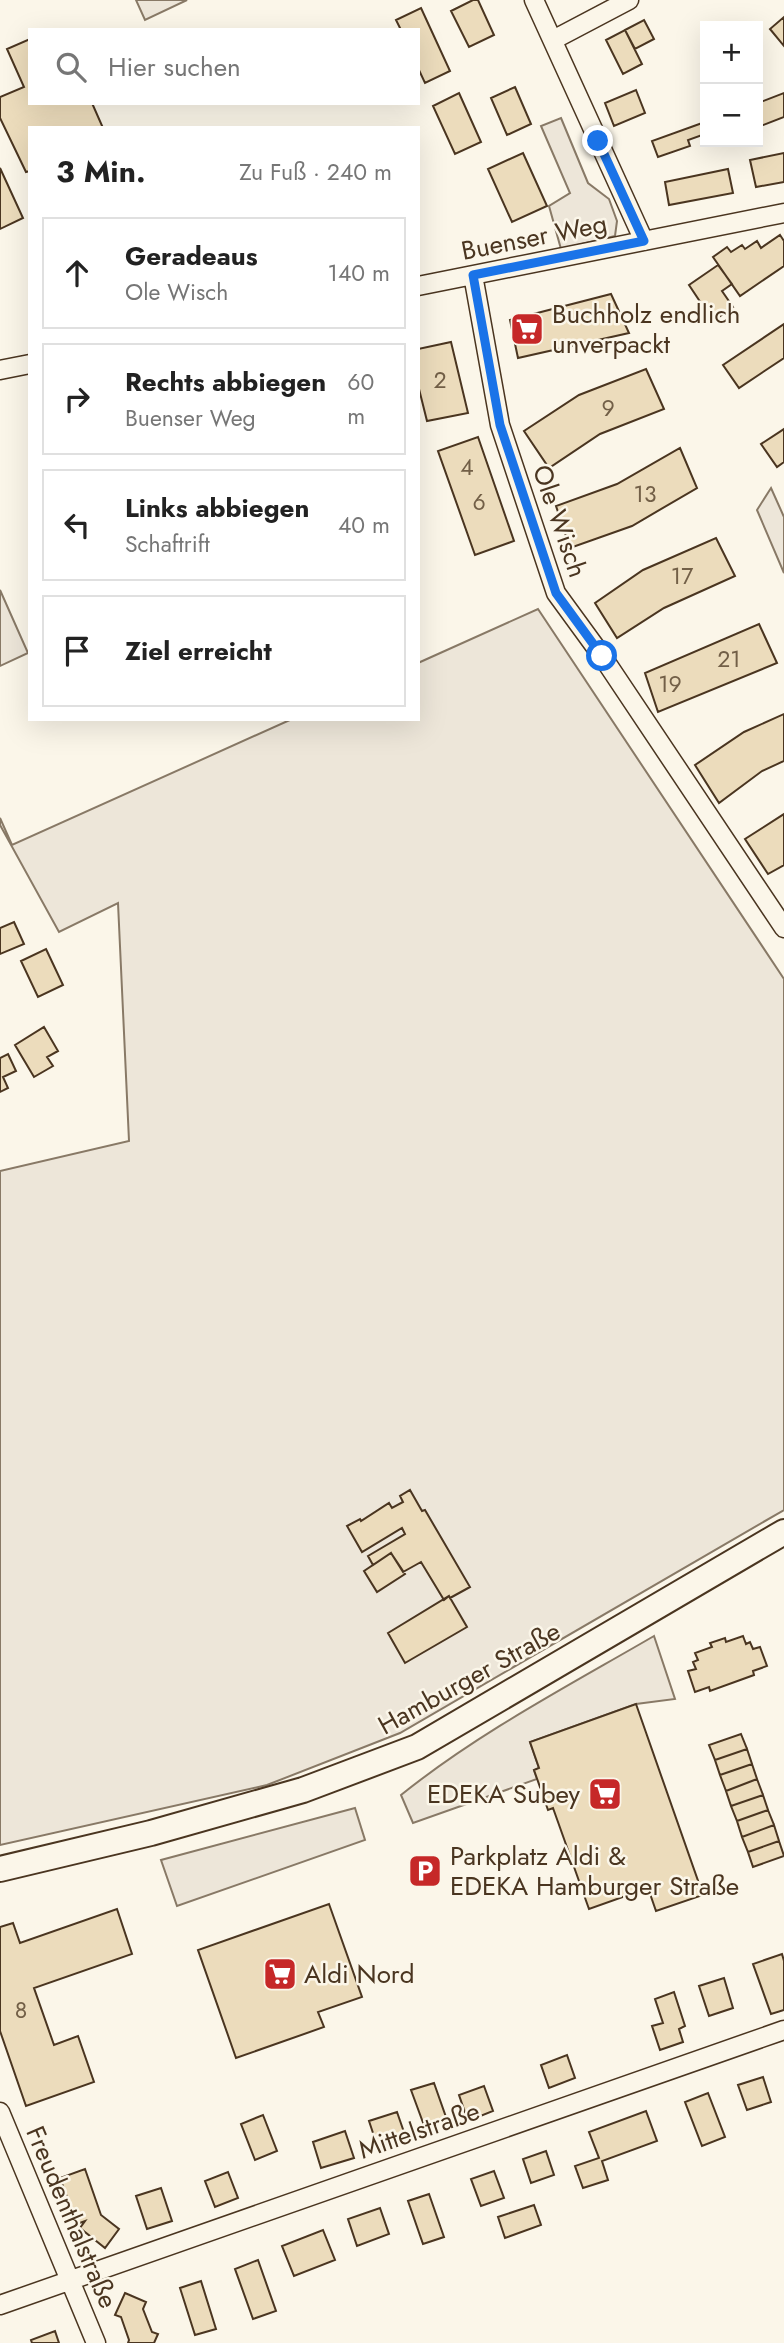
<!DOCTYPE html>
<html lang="de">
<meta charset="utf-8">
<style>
body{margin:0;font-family:Jost,sans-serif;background:#f2f2f2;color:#222}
.controls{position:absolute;right:21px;top:21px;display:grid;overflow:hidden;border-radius:0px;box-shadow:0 7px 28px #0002}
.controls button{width:63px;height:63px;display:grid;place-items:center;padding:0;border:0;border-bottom:2px solid #e0e0e0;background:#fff;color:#222;font:35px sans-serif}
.stop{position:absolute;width:21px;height:21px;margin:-16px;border:5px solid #1a73e8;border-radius:50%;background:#fff}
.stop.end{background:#1a73e8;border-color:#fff;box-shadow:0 2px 7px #0008}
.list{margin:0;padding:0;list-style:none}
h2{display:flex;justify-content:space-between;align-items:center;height:91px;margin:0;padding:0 28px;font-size:30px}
h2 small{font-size:23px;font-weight:400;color:#767676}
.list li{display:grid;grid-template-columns:46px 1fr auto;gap:21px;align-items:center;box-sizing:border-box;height:112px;margin:0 14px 14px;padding:0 14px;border:2px solid #e0e0e0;border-radius:0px}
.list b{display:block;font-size:26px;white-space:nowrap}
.list p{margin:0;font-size:23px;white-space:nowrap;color:#767676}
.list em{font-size:23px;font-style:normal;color:#767676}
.icon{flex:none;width:38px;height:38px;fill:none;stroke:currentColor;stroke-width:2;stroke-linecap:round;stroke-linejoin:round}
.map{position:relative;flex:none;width:784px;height:2343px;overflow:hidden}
.search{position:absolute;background:#fff;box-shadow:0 7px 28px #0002;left:28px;top:28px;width:392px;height:77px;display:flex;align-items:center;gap:18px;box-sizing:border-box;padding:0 24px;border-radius:0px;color:#767676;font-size:26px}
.panel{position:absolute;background:#fff;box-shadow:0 7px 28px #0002;left:28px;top:126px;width:392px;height:595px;border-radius:0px}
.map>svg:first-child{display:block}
</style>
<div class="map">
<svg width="784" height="2343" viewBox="0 0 784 2343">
<rect width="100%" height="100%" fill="#fbf6e9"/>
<path fill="#ede6d9" stroke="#887966" stroke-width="2" d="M136 0H187L145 20Z
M561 118 588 183 609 199 617 221 615 236 561 249 549 206 570 193 541 126Z
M771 488 784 517V573L757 510Z
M0 590 28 653 0 666Z
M538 609 784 979V1510L400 1733 267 1785 0 1845V1171L129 1141 118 903 59 932 0 825V818L12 845 292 719H418V663Z
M654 1636 675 1699 636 1704 530 1742 539 1768 534 1770 537 1779 413 1823 401 1795C478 1733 568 1686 654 1636Z
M355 1808 365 1840 177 1906 161 1860Z"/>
<path fill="#ecdcbc" stroke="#4a3520" stroke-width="2" d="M473 0H478L494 35 469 47 451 11Z
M421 8 450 71 425 83 418 68V30H401L396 20Z
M784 17V46L770 29Z
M644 20 654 39 635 49 625 30Z
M625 30 642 64 623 74 606 40Z
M30 39V103H92L103 128H30V171L26 172 0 118V97L24 87 7 49Z
M515 87 531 124 507 135 491 98Z
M636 90 645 113 614 126 605 103Z
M459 93 481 142 455 154 433 106Z
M784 93V117L758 127V103Z
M705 122V134L688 140 690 146 658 157 652 141Z
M523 153 547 206 512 222 488 169Z
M784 153V182L756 187 750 160Z
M0 168 23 218 0 229Z
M728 169 733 193 669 205 665 182Z
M780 235 784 241V266L740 296 713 257 727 247 731 252 742 245 745 249 757 241 761 248Z
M718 265 732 284 722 291 733 307 713 321 689 285Z
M611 294 629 333 518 358 510 320Z
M784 324V358L739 388 723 365Z
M451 342 468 413 427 421 418 385V349Z
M646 369 664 409 600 434 549 468 524 431 579 395Z
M784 429V462L777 467 761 444Z
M478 437 514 541 475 555 438 451Z
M680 448 697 488 632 526 570 548 556 506 617 484Z
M716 538 735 576 664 608 617 638 595 603 643 570Z
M759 624 777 663 658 712 645 673Z
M784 714V761L762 771 719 803 695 765 744 732Z
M784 814V865L768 874 745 839Z
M14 922 24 944 0 954V928Z
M46 949 63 985 38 997 21 961Z
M44 1027 58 1051 47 1057 53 1066 34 1077 15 1045Z
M8 1054 16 1071 3 1077 8 1088 0 1092V1058Z
M410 1490 422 1511 425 1510 470 1587 450 1598 449 1596 444 1600 421 1562 403 1572 391 1553 373 1565 368 1556 405 1534 402 1528 362 1552 347 1526 360 1519 361 1521 389 1503 392 1508 403 1502 400 1496Z
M391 1553 405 1574 377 1592 364 1571Z
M449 1596 467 1627 405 1663 388 1633Z
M743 1636 746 1644 750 1642 753 1649 760 1647 767 1666 753 1671 754 1675 710 1691 709 1687 695 1692 688 1671 696 1669 693 1662 698 1660 695 1653 712 1647 710 1643 725 1638 726 1642Z
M636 1704 703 1895 656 1911 648 1888 589 1909 553 1808 548 1810 534 1770 539 1768 530 1742Z
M741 1734 747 1749 715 1760 709 1745Z
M747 1749 752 1764 720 1775 715 1760Z
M752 1764 757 1779 726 1791 720 1775Z
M757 1779 763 1795 731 1806 726 1791Z
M763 1795 768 1810 737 1821 731 1806Z
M768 1810 774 1825 742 1837 737 1821Z
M774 1825 779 1841 748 1852 742 1837Z
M779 1841 784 1856 753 1867 748 1852Z
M329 1904 362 1997 318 2012 324 2027 236 2058 198 1950Z
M117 1909 132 1954 34 1988 54 2045 78 2036 94 2082 26 2106 0 2031V1927L13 1923 20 1943Z
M782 1954 784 1961V2010L771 2014 753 1964Z
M724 1978 733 2008 709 2016 699 1986Z
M674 1992 685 2026 679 2029 683 2042 660 2050 652 2026 663 2023 655 1999Z
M567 2055 575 2078 549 2088 541 2065Z
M763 2077 771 2102 747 2110 738 2085Z
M434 2083 447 2120 425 2128 411 2090Z
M484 2086 493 2111 468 2121 459 2095Z
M708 2093 725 2137 702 2146 685 2102Z
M646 2111 657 2141 602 2161 608 2180 583 2188 575 2166 599 2158 589 2132Z
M397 2112 406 2138 378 2148 369 2121Z
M263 2115 277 2151 255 2160 241 2124Z
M345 2131 354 2158 321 2168 313 2142Z
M546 2151 554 2175 531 2183 523 2159Z
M85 2169 101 2215 119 2229 105 2248 80 2228 85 2221 77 2224 60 2178Z
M494 2171 504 2198 481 2206 471 2179Z
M228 2172 238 2198 215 2207 205 2181Z
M161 2188 172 2221 147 2229 136 2196Z
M429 2194 444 2237 423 2244 408 2201Z
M534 2205 541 2225 505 2238 498 2217Z
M380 2208 389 2234 357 2246 348 2219Z
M323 2230 335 2260 294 2276 282 2246Z
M258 2260 276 2311 253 2319 235 2269Z
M201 2281 216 2329 195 2335 180 2288Z
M125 2293 146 2302 143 2309 152 2332 158 2334 154 2343H128L129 2340 121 2317 115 2315Z
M55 2331 59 2343H32L31 2340Z"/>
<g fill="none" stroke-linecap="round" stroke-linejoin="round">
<defs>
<path id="minor" d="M534 0 644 241
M553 40 629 0
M473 275 500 425 556 593 602 656 784 928
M418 286 784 213
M0 370 30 364
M0 2112 96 2343
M0 2305 784 2030"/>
<path id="secondary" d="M0 1869 151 1833 303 1790 417 1747 784 1532"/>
</defs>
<use href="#minor" stroke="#4a3520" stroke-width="21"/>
<use href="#secondary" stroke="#4a3520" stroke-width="28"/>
<use href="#minor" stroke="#fbf6e9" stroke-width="18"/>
<use href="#secondary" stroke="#fbf6e9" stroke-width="24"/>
</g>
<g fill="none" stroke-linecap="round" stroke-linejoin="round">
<path stroke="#1a73e8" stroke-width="9" d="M598 141 644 241 473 275 500 425 556 593 602 656"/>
</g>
<defs>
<symbol id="supermarket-square" viewBox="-11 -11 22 22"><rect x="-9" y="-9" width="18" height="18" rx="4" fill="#c62828" stroke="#fbf6e9"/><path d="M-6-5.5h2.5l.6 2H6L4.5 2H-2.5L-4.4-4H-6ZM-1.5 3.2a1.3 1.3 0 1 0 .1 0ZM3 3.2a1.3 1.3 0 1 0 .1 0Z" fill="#fff"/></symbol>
<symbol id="parking-square" viewBox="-11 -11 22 22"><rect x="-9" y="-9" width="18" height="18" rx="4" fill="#c62828" stroke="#fbf6e9"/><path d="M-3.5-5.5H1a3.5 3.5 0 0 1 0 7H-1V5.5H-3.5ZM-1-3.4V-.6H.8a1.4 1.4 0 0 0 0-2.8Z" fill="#fff"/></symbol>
</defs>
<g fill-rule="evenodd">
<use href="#supermarket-square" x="508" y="310" width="38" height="38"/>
<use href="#supermarket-square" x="586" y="1775" width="38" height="38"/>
<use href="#parking-square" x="406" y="1852" width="38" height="38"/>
<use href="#supermarket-square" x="261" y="1955" width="38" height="38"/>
</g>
<g text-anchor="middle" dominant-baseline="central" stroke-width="5" stroke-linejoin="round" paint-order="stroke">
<g font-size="23" fill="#725f47">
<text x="440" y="380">2</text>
<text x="608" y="408">9</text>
<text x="467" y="467">4</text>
<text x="645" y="494">13</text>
<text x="479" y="502">6</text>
<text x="682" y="576">17</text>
<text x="729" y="659">21</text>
<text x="670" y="684">19</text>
<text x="21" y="2010">8</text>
</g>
<g font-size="26" fill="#4a3520" stroke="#fbf6e9">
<text transform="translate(534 237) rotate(-11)">Buenser Weg</text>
<text transform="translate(560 521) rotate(71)">Ole Wisch</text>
<text transform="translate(469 1678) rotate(-29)">Hamburger Straße</text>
<text transform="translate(419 2130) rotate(-19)">Mittelstraße</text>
<text transform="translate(72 2217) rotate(67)">Freudenthalstraße</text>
</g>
<g font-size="26" fill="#4a3520" stroke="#fbf6e9" text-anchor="start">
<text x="552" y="314">Buchholz endlich<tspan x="552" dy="30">unverpackt</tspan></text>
<text x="580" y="1794" text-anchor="end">EDEKA Subey</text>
<text x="450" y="1856">Parkplatz Aldi &amp;<tspan x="450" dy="30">EDEKA Hamburger Straße</tspan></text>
<text x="304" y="1974">Aldi Nord</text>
</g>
</g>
</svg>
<div class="controls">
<button>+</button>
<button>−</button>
</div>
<div class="stop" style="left:602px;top:656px"></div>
<div class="stop end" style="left:598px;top:141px"></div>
<div class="search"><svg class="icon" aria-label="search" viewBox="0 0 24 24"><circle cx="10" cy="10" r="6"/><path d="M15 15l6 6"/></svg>Hier suchen</div>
<section class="panel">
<h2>3 Min.<small>Zu Fuß · 240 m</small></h2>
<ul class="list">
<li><svg class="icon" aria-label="ahead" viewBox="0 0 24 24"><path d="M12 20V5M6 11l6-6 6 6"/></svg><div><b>Geradeaus</b><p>Ole Wisch</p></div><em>140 m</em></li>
<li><svg class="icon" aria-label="right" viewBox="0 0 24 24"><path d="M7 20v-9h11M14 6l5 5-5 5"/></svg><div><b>Rechts abbiegen</b><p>Buenser Weg</p></div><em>60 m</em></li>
<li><svg class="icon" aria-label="left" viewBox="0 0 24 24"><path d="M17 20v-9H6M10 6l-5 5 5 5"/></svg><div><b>Links abbiegen</b><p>Schaftrift</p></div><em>40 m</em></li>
<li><svg class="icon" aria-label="arrive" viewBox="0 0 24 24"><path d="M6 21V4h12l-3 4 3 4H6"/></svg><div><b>Ziel erreicht</b></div></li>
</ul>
</section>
</div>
